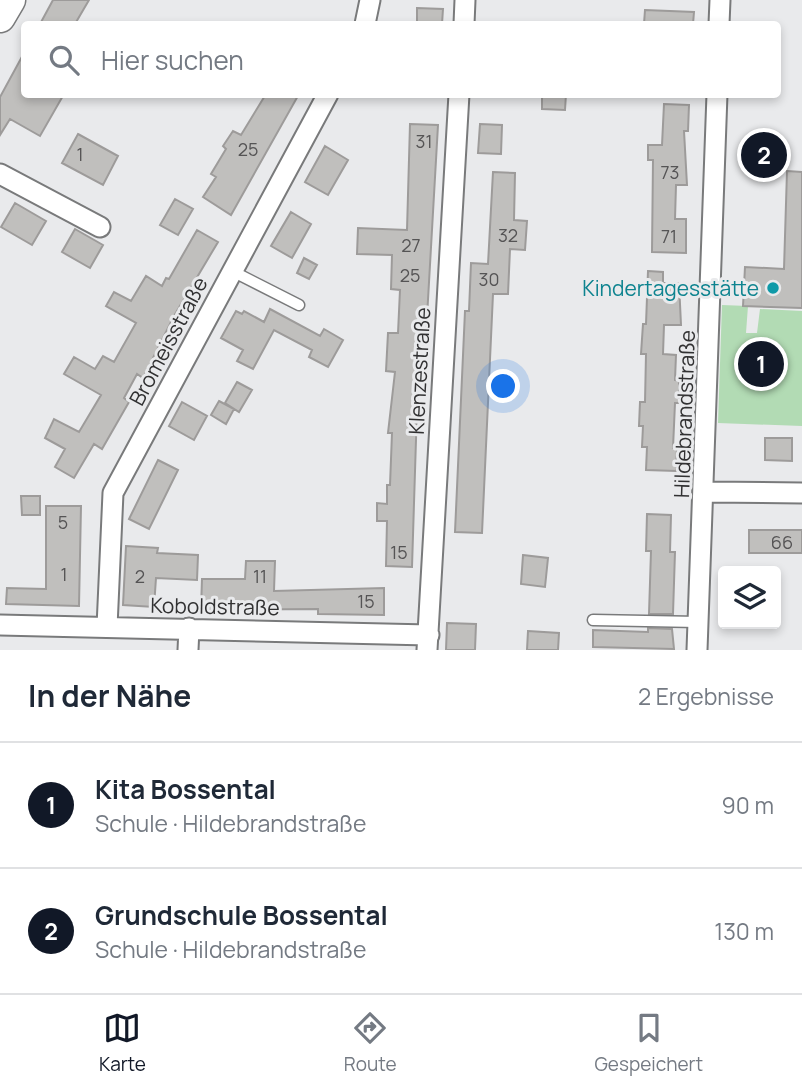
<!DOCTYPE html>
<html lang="de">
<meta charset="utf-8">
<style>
body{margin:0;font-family:Manrope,sans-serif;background:#f2f2f3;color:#1f2937}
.controls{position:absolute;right:21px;bottom:21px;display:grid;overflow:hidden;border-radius:7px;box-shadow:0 4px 10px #0003}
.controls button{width:63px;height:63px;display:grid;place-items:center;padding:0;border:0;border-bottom:2px solid #e0e1e3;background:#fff;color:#1f2937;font:35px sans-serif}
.you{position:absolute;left:504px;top:387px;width:24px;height:24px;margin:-18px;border:5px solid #fff;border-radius:50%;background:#1a73e8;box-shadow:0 0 0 10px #1a73e833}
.badge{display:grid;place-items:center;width:46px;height:46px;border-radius:50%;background:#111827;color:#fff;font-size:23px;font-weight:700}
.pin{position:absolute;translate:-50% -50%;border:4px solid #fff;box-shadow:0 2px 7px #0006}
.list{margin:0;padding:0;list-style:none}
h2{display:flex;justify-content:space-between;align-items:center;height:91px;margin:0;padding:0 28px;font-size:30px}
h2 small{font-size:23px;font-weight:400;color:#747a83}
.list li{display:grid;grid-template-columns:46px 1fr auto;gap:21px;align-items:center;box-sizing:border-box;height:126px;padding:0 28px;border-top:2px solid #e0e1e3}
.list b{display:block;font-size:26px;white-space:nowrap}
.list p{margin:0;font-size:23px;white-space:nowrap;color:#747a83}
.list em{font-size:23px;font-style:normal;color:#747a83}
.icon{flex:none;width:38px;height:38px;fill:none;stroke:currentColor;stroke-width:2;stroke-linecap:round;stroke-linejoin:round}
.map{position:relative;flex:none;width:802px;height:650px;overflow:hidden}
.search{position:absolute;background:#fff;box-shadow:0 4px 10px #0003;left:21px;right:21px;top:21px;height:77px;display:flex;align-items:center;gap:18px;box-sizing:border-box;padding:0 24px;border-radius:7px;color:#747a83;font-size:26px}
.sheet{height:343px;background:#fff}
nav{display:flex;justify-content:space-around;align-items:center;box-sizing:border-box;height:98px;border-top:2px solid #e0e1e3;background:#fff;font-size:19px;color:#747a83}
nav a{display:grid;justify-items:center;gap:4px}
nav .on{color:#111827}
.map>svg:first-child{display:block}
</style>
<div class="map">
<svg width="802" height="650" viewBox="0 0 802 650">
<rect width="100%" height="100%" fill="#e9eaec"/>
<path fill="#b2dbb4" d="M722 305 748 306 746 333H757L760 309 802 311V426L718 423Z"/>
<path fill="#c0bfbd" stroke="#9d9b9a" stroke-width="2" d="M53 0H89L75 24H40Z
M417 8 443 9 442 24H417Z
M645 10 694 12 693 24H644Z
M24 53V94H64L40 136 10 119 0 135V97Z
M266 94H299L231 215 203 197 216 177 211 174 226 149 223 146 233 131 241 135Z
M542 94H566L565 110 542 109Z
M664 104 689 105 688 131H684L687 185H676L675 219H686V253L652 252 653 160H648V145H662Z
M410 124 438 125 423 387H418L417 408 412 567 386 566 387 521H377V503L387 504V485H390L392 433H388L395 372 386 371 388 333H398L400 290 391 289 392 255 357 254 358 228 407 230Z
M480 124 502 125 501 154 478 153Z
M78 134 118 156 103 185 62 163Z
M325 146 348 160 328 195 305 182Z
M787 171 802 172V308L743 306 745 267 784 269Z
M493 172 515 173 514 220 527 221 525 250 510 249 508 294H493L482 533 455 532 465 311H469L471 263 488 264Z
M175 199 193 209 178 235 160 225Z
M15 203 46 221 32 245 1 227Z
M291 212 311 224 292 258 271 246Z
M75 229 103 245 90 268 62 252Z
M197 230 218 242 174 316 143 378 137 374 124 398 129 402 102 449 94 444 74 478 55 467 65 449 45 438 54 419 79 432 101 395 64 374 74 357 95 369 103 356 114 362 136 323 106 306 114 292 131 301 146 276 162 286 166 278 169 279Z
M304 258 317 265 309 279 297 273Z
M648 271 663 272V283H679L681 325H664L663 354 676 355 675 380 679 381V403H675L673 448H677L676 471 646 470 647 447H642L643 426H639L640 402H645L646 354H641L643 324H646Z
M270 309 320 336 324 329 343 340 328 367 309 357 312 350 274 330 253 369 237 361 243 350 221 338 236 311 242 314 244 311 264 322Z
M237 382 252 390 239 412 225 403Z
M219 401 234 409 226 424 211 415Z
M182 402 207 416 194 440 169 426Z
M765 438H792V461L765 460Z
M158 460 178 470 149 529 129 519Z
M21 496H40V515H22Z
M46 506H81L79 606 6 604 7 588 46 589Z
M647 514 671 515 670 552H675L673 614H649L651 551H646Z
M749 530H802V553H749Z
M126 546 158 548 157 553 198 555 197 580 156 578 154 607 123 605Z
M523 555 548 558 545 587 521 584Z
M246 561H275L274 591 384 588V615L318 614V609L201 610 202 579H245Z
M447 623 476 624 475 650H446Z
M648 628 672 629 674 649 593 647V630L648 632Z
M528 631 559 633 558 650H527Z"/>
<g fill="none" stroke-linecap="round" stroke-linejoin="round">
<defs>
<path id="service" d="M232 271 299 305
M593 620 698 622"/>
<path id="minor" d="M365 24 370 0
M464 24 465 0
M719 24 720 0
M0 174 100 227
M705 492 802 493
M0 625 429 635
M107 627 113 493 328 94
M188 650 189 628
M427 650 459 94
M697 650 717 94"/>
<path id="primary" d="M0 17 10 0"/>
</defs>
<use href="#service" stroke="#797a7b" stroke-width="13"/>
<use href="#minor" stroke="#797a7b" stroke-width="23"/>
<use href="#primary" stroke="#797a7b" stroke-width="33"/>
<use href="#service" stroke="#fff" stroke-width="10"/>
<use href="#minor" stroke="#fff" stroke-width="19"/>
<use href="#primary" stroke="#fff" stroke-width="30"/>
</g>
<circle fill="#0f9aa8" stroke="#e9eaec" stroke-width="2.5" cx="773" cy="288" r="7"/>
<g text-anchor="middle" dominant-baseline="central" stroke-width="6" stroke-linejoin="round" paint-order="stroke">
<g font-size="18" fill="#555455">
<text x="424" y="141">31</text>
<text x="248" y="149">25</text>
<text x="80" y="154">1</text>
<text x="670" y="172">73</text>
<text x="508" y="235">32</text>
<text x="669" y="236">71</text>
<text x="411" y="245">27</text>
<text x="410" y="275">25</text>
<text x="489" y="279">30</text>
<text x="63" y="522">5</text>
<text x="782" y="542">66</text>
<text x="399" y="552">15</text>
<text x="64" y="574">1</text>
<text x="140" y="576">2</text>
<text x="260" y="576">11</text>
<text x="366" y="601">15</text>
</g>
<g font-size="21" fill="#0d838f" stroke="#e9eaec" text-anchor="end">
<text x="759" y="288">Kindertagesstätte</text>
</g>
<g font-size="21" fill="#313132" stroke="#e9eaec">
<text transform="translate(168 341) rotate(-62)">Bromeisstraße</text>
<text transform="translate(419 371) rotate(-87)">Klenzestraße</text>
<text transform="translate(684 414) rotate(-88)">Hildebrandstraße</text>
<text transform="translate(215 606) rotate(1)">Koboldstraße</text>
</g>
</g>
</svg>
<div class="controls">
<button><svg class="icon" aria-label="layers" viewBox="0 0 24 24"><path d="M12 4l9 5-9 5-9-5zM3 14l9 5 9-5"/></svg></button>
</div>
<div class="you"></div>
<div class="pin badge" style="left:761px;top:364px">1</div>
<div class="pin badge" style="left:764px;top:155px">2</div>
<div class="search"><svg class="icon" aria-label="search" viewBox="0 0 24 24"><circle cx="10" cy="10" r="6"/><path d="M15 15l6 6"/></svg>Hier suchen</div>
</div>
<section class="sheet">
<h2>In der Nähe<small>2 Ergebnisse</small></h2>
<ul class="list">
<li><span class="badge">1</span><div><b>Kita Bossental</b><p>Schule · Hildebrandstraße</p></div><em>90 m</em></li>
<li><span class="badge">2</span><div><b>Grundschule Bossental</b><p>Schule · Hildebrandstraße</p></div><em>130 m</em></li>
</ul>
</section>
<nav>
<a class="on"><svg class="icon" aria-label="map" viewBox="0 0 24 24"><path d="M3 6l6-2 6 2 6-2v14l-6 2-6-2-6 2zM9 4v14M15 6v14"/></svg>Karte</a>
<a><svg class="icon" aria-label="directions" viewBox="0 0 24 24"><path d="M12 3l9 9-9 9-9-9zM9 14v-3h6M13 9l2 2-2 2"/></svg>Route</a>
<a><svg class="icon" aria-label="saved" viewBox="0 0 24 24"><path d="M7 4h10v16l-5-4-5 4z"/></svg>Gespeichert</a>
</nav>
